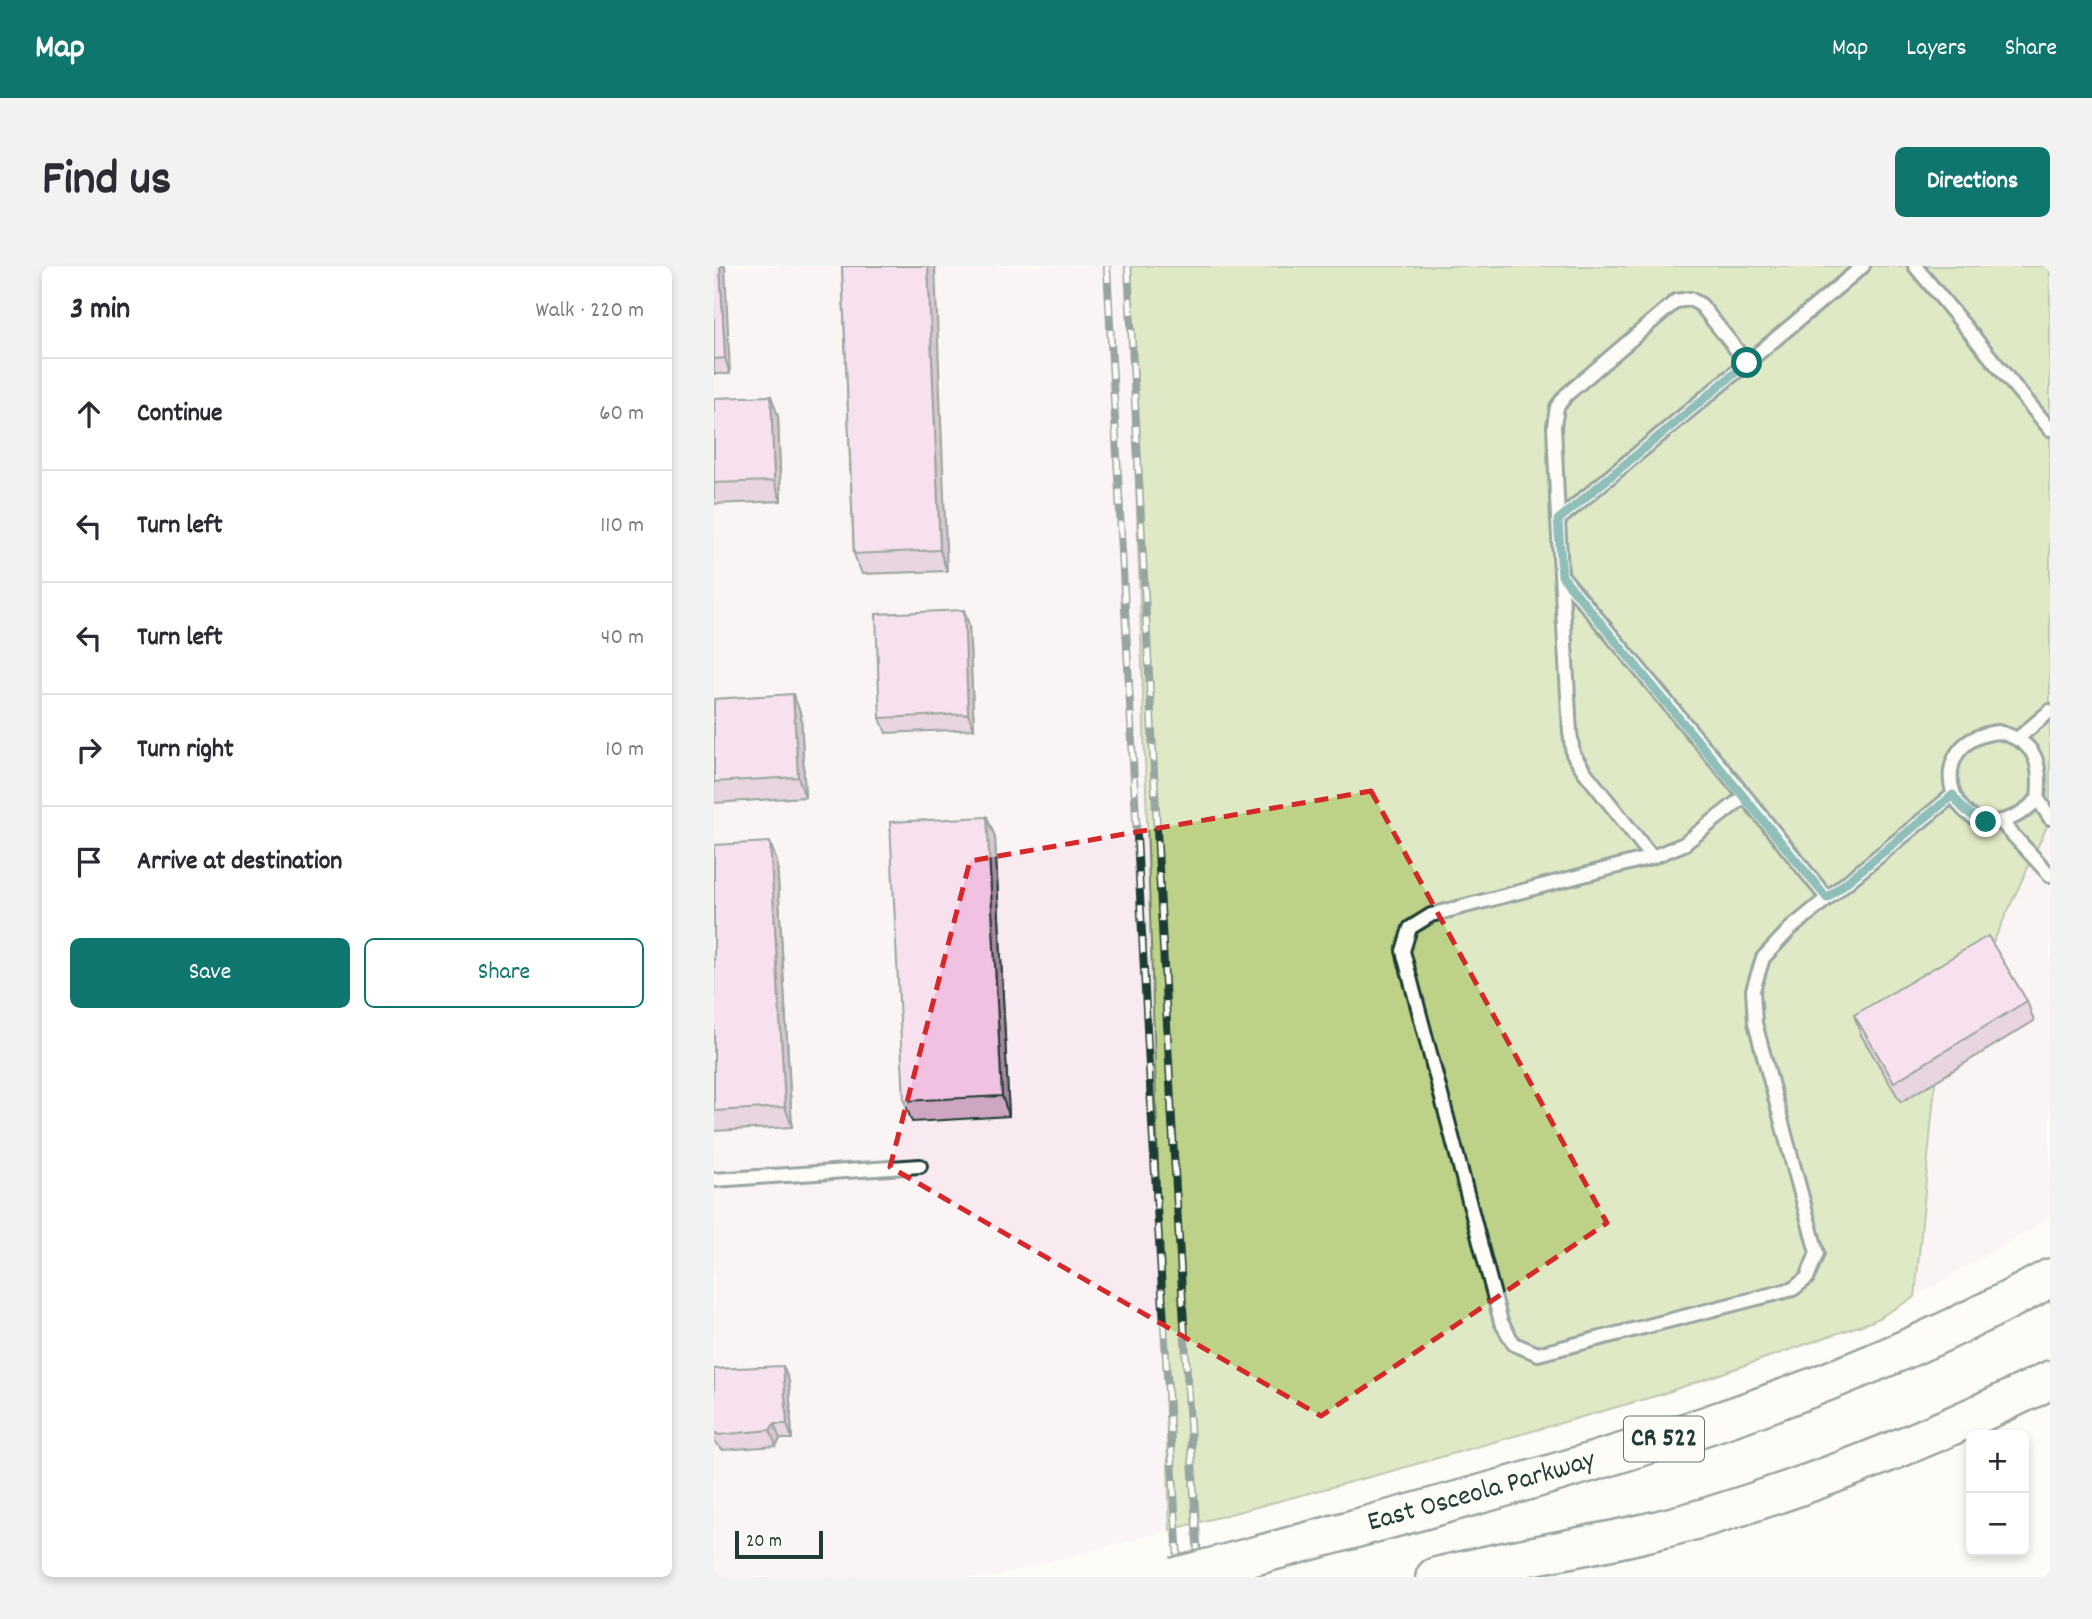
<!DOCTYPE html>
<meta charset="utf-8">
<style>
body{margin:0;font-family:Dekko,sans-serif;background:#f2f2f3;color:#2b2b33}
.controls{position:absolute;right:21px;bottom:21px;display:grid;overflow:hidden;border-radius:10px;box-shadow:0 4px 10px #0003}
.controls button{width:63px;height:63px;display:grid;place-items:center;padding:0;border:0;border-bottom:2px solid #e1e1e2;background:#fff;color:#2b2b33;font:35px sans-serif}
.scale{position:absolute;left:21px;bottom:18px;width:88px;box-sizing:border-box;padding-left:7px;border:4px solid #1f3d34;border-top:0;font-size:19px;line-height:24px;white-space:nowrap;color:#1f3d34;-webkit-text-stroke:5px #fdfcf7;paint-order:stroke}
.stop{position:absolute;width:21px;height:21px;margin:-16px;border:5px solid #0f766e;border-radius:50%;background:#fff}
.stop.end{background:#0f766e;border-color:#fff;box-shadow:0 2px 7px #0008}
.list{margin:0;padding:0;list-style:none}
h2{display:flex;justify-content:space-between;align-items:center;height:91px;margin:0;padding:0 28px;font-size:30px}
h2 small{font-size:23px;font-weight:400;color:#7c7c81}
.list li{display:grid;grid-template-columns:46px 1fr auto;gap:21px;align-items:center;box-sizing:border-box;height:112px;padding:0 28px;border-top:2px solid #e1e1e2}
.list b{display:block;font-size:26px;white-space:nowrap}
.list em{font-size:23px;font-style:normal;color:#7c7c81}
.actions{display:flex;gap:14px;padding:21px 28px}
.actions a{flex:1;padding:16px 0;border:2px solid #0f766e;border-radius:10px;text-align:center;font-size:24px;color:#0f766e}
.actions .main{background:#0f766e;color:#fff}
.icon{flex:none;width:38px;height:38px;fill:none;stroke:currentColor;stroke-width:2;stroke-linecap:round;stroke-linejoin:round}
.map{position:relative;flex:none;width:1336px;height:1311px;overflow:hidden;border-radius:10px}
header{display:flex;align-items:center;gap:42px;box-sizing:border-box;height:98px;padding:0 35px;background:#0f766e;color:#fff}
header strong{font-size:33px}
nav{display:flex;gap:38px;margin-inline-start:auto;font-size:24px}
.intro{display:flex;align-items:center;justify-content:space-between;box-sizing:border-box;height:168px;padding:0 42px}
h1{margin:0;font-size:49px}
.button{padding:18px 32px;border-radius:10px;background:#0f766e;color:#fff;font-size:24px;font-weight:700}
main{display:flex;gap:42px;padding:0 42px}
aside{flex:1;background:#fff;border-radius:10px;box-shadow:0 4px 10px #0003}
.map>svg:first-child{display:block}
</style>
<header>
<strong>Map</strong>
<nav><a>Map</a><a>Layers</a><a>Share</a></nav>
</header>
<div class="intro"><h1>Find us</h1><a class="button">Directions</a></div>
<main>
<aside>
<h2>3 min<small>Walk · 220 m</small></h2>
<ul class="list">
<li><svg class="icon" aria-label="ahead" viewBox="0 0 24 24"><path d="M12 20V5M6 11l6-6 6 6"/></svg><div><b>Continue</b></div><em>60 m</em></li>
<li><svg class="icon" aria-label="left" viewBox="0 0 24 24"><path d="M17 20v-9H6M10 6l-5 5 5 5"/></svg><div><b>Turn left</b></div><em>110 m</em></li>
<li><svg class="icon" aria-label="left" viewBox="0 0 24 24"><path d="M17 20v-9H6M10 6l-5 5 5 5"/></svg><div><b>Turn left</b></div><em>40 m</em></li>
<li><svg class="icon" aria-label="right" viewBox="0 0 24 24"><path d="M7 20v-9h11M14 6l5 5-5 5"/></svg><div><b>Turn right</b></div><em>10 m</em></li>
<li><svg class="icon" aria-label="arrive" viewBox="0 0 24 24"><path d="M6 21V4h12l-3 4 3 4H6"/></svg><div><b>Arrive at destination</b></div></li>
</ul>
<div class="actions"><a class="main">Save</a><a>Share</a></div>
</aside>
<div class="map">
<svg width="1336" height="1311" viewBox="0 0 1336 1311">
<rect width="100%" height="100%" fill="#fdfcf7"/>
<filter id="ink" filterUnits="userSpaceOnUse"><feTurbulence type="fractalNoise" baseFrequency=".0143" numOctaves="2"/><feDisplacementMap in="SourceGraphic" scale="14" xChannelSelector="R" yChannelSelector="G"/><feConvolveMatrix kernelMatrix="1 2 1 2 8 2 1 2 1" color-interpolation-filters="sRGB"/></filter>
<g filter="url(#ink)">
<path fill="#f9eaf1" d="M0 0H415L456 1264 278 1311H0Z
M1336 554V949L1320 961 1201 1031 1223 797Z"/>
<path fill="#bdd288" stroke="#6e885e" stroke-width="2" d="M415 0H1336V554L1223 797 1201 1031 1159 1055 945 1129 678 1205 456 1264Z"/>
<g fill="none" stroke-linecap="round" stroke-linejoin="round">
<defs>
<path id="service" d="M1201 0 1336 163
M844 254 840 160 843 141 852 129 962 35 976 33 987 39 1033 97
M848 310 1031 530 970 578 938 591 870 505 859 488 856 466 844 254 1149 0
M1284 466C1322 475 1328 497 1324 533 1248 608 1193 476 1284 466Z
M1303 473 1336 445
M1031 530 1113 632
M1324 533 1336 552
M1287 556 1336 609
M938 591 717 649 696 662 689 685 787 1056 800 1078 824 1088 1079 1023 1093 1012 1103 987 1041 757 1039 724 1049 692 1076 663 1239 529
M0 914 206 900"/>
<g id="primary">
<path id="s1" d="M548 1288C813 1215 1094 1147 1336 1012"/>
<path d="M721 1311C812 1288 906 1277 996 1250 1113 1214 1227 1168 1336 1114"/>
</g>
</defs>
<use href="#service" stroke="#1f3d34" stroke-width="18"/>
<use href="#primary" stroke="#1f3d34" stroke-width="42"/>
<use href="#service" stroke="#fdfcf7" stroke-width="12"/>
<use href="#primary" stroke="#fdfcf7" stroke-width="37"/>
<defs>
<path id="rail" d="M393 0 438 857 465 1311
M414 0 458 855 485 1311"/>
</defs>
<use href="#rail" stroke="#1f3d34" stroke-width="8"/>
<use href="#rail" stroke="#fdfcf7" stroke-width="5" stroke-dasharray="16" stroke-linecap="butt"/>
<defs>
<path id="primary-bridge" d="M461 1311 548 1288"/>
</defs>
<use href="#primary-bridge" stroke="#1f3d34" stroke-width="42" stroke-linecap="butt"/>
<use href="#primary-bridge" stroke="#fdfcf7" stroke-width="37"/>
</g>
<path fill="#cfa6c2" stroke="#1f3d34" stroke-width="2" d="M0 0 16 108H0Z
M128 0 233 305 148 308 140 288Z
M0 132 64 150 67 235 0 238Z
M255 359 260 463 172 467 166 452Z
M0 433 87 448 91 531 0 537Z
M273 551 281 571 295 850 198 856 190 835Z
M0 579 63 596 78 861 0 865Z
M1313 735 1320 755 1187 836 1147 769 1140 749Z
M0 1103 75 1115 78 1173H66L62 1180 9 1184 0 1176Z"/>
<path fill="#a9879e" stroke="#1f3d34" stroke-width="2" d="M6 0H11L16 108 11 92Z
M214 0H221L233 305 226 284Z
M57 130 64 150 67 235 60 215Z
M250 344 255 359 260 463 254 448Z
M79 428 87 448 91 531 84 511Z
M273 551 281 571 295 850 288 830Z
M56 576 63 596 78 861 71 841Z
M69 1100 75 1115 78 1173 73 1158Z
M60 1158 66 1173 62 1180 56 1164Z"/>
<path fill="#f1c1e2" stroke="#1f3d34" stroke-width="2" d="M0 0H6L11 92 0 93Z
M128 0H214L226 284 140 288Z
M57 130 60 215 0 217V132Z
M250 344 254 448 166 452 162 348Z
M79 428 84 511 0 516V433Z
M273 551 288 830 190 835 176 556Z
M56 576 71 841 0 845V579Z
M1274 670 1313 735 1180 816 1140 749Z
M69 1100 73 1158H60L56 1164 4 1169 0 1165V1103Z"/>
</g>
<g fill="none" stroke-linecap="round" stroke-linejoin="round" filter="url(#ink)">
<path stroke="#0f766e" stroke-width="9" d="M1033 97 844 254 848 310 1113 632 1239 529C1248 543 1256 550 1272 556"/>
</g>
<path d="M0 0H1336V1311H0ZM657 525 893 957 607 1150 176 901 256 595Z" fill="#fdfcf7" fill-opacity=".55" fill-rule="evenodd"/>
<path fill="none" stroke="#d62828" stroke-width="5" stroke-dasharray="14 9" stroke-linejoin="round" d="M657 525 893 957 607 1150 176 901 256 595Z"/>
<g text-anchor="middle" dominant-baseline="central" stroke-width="5" stroke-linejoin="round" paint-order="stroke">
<rect fill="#fdfcf7" stroke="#62766e" stroke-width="2" x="910" y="1150.5" width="80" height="45" rx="5"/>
<g font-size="26" font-weight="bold" fill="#1f3d34">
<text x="950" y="1173">CR 522</text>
</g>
<g font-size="28" fill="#1f3d34" stroke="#fdfcf7">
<text stroke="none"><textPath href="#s1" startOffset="228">East Osceola Parkway</textPath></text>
</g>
</g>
</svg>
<div class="controls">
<button>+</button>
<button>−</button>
</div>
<div class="scale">20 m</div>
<div class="stop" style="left:1033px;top:97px"></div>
<div class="stop end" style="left:1272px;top:556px"></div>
</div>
</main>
